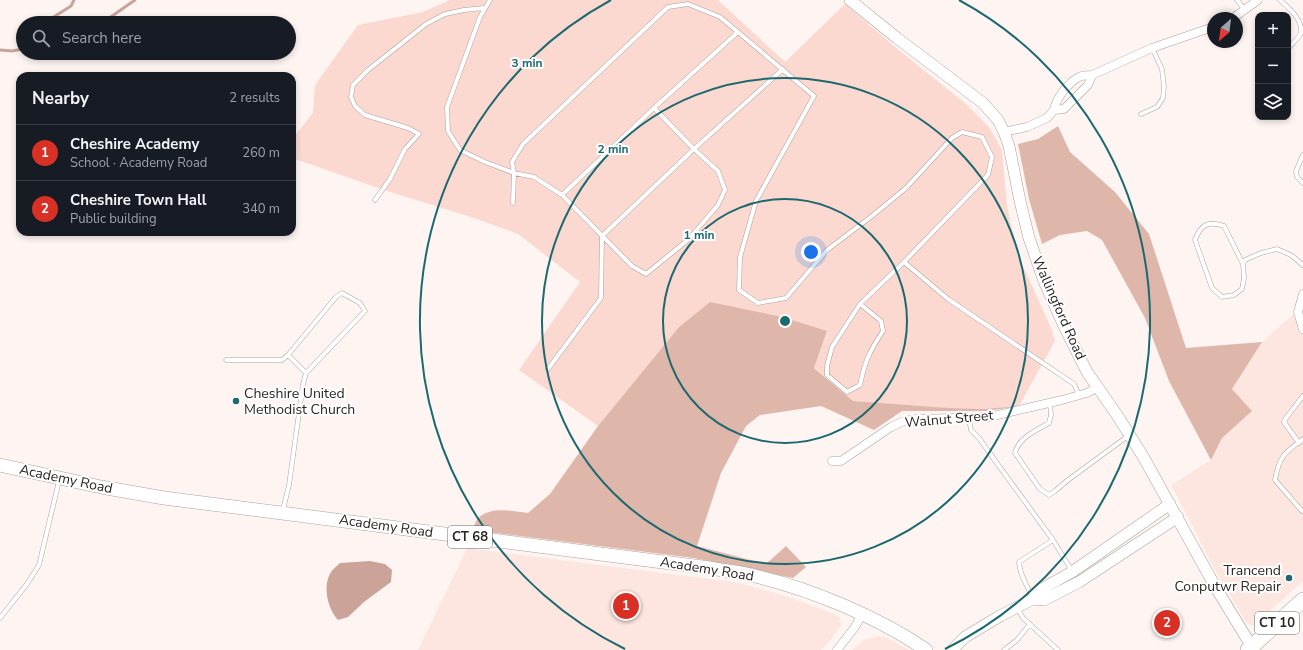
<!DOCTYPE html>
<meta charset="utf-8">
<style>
body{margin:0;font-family:"Nunito Sans",sans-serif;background:#242831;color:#f1f3f6}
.controls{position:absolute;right:12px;top:12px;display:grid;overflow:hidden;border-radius:8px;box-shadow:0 2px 6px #0003}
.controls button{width:36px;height:36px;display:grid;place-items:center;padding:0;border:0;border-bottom:1px solid #363941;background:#171b24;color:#f1f3f6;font:20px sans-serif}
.compass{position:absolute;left:1207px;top:12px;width:36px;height:36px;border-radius:50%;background:#171b24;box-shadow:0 2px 6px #0003;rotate:208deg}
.you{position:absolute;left:811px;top:252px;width:14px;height:14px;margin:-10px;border:3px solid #fff;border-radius:50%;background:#1a73e8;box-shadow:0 0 0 6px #1a73e833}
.badge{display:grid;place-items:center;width:26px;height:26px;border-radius:50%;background:#d93025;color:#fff;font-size:13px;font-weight:700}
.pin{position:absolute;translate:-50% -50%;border:2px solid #fff;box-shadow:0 1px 4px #0006}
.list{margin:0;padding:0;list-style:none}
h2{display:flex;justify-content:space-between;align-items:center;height:52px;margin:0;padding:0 16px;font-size:17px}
h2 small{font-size:13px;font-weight:400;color:#9ea1a6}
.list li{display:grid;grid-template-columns:26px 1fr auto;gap:12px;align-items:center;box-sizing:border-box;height:56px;padding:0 16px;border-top:1px solid #363941}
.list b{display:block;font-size:15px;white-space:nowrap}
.list p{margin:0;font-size:13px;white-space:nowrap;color:#9ea1a6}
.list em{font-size:13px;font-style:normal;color:#9ea1a6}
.icon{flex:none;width:22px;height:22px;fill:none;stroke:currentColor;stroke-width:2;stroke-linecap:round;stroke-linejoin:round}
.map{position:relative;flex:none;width:1303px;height:650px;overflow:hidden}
.search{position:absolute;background:#171b24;box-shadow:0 2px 6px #0003;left:16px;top:16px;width:280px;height:44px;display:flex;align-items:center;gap:10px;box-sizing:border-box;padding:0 14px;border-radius:22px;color:#9ea1a6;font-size:15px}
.panel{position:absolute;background:#171b24;box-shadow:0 2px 6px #0003;left:16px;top:72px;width:280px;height:164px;border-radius:12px}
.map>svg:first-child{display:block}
</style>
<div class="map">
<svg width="1303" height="650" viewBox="0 0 1303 650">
<rect width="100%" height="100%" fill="#fef5f2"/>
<path fill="#fde6df" d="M1303 306V581L1253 626 1246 622 1215 570 1171 485 1211 460 1222 438 1252 411 1232 389 1262 342Z
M467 548 734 582 765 590 792 598 835 614 840 618 841 625 829 642 821 650H418Z
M878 636 887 638 909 650H852L864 640Z"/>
<path fill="#fbd9d0" d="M450 0H718L785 62 845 4 900 51 966 104 989 127 1002 150 1007 205 1017 253 1052 330 1055 341 1019 406 985 409 950 408 853 401 814 367 827 332 710 302 679 327 598 426 519 370 580 282 518 234 474 218 384 190 292 158V139L313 113 315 85 358 25 423 12Z"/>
<path fill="#dfb6aa" d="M1058 126 1070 152 1115 192 1149 234 1186 348 1262 342 1232 389 1252 411 1222 438 1211 460 1169 381 1145 318 1102 240 1087 231 1060 235 1042 244 1029 199 1018 144 1038 139Z
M710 302 782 317 827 331 814 368 853 401 950 408 985 409 1019 406 987 411H902L874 430 821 406 760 415 746 426 721 473 697 546 766 564 786 546 806 567 793 578 694 558 472 530C474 526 476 521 478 518 491 506 512 511 528 513L550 494 598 426 679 327Z"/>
<path fill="#cba398" d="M370 561 385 564 392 570 391 582 364 602 348 617 338 620C328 609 322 586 331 572 333 569 337 566 340 563Z"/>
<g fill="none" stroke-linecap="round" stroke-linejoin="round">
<path stroke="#cba398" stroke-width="3" d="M44 23 71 6 74 0
M102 23 135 0
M0 50 12 51 23 49"/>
<defs>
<path id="lane" d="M490 0 480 17 447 107 448 131 460 150 485 162 514 173 513 203
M1237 0 1245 10
M1280 0C1289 8 1303 20 1301 33 1298 39 1292 44 1288 48
M783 69 694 149 718 171 725 190 718 205 689 239 646 274 632 266 562 195 534 177 514 173 512 162 523 144 668 7 688 4 720 17 814 96 756 201 740 257 739 290 758 303 786 298 827 250 872 216 906 188 952 138 962 132 982 137 992 157 988 175 904 262 948 299 1074 384 1079 395
M1141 114 1157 107 1163 98 1164 87 1162 69 1152 48
M1303 155 1296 171 1297 177 1303 183
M562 195 654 108
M375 200 390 179 405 149 419 134 408 128 365 115 355 106 351 97 353 85 368 70 426 24 445 14 464 10 484 8
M1243 264 1224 226C1208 221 1201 224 1195 240L1212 288 1222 297 1234 295 1242 289 1244 278 1243 264 1245 260 1261 253 1277 249 1291 255 1303 265
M860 304 881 321 883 331C869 352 865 361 860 385L847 392 827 375V366L832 347 860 304 904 262
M288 355 306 373
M226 360H282L288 355 336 297 342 293 360 303 365 311 306 373 303 384 289 485 283 510
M548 369 601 298 602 236 694 149 654 108 738 32
M1050 403 1051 415 1049 423C1037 430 1018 438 1015 453L1040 489 1049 495 1055 491 1068 480 1128 436
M969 419 971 430 979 438 999 466 1053 540 1072 571
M1299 443 1284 422 1286 418 1303 396
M1302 511 1275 480C1279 457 1284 453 1303 439
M1032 597C1027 584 1020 577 1019 562L1053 540
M1017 608 1023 618 1058 650
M0 618 27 584 39 565 59 481
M1004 650 1017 640 1030 624"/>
<path id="street" d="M1233 18 1258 0
M1092 75 1152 48 1213 27
M1004 132 1027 127 1047 118 1054 110 1064 109 1088 85 1092 75C1088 75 1083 75 1079 77 1068 83 1056 98 1054 110
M1303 294 1298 312 1303 329
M832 461H841L891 427 904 421 917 419 989 417 1062 400 1087 393 1098 387
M837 650 855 627 862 614"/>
<path id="secondary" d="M850 0 897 38 983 103 998 120 1004 132 1009 146 1020 201 1029 238 1044 281 1064 326 1087 372 1117 415 1144 458 1216 588 1252 647
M1033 599 1038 591 1072 572 1170 504
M952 650 965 637 1000 616 1033 599 1044 600 1079 582 1178 517"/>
<path id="primary" d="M0 465 101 487 164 498 710 568C725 571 741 572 755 576 811 589 880 618 926 650"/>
<path id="highway" d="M1248 650 1303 600"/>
</defs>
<use href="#lane" stroke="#aea09c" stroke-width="5"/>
<use href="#street" stroke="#aea09c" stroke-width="9"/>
<use href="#secondary" stroke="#aea09c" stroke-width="12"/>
<use href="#primary" stroke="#aea09c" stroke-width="14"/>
<use href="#highway" stroke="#aea09c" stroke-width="16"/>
<use href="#lane" stroke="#fff" stroke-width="4"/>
<use href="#street" stroke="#fff" stroke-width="8"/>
<use href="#secondary" stroke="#fff" stroke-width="11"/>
<use href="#primary" stroke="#fff" stroke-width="13"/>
<use href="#highway" stroke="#fff" stroke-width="15"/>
</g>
<g fill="none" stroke="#1c6970" stroke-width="2">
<circle cx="785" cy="321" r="122"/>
<circle cx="785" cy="321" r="243"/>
<path d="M625 649A365 365 0 0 1 611 0M959 0A365 365 0 0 1 945 649"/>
</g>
<g fill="#1c6970" stroke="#fff" stroke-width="1.5">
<circle cx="236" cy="401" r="4"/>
<circle cx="1289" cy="578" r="4"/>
</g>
<g text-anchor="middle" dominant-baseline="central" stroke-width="4" stroke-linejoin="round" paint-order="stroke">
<g fill="#fff" stroke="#6b6766" stroke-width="1">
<rect x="448" y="526" width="44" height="22" rx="3"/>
<rect x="1255" y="612" width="44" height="22" rx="3"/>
</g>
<g font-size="13" font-weight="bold" fill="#2c2624">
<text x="470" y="537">CT 68</text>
<text x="1277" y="623">CT 10</text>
</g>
<g font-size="14" fill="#2c2624" stroke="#fff">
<text transform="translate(1059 308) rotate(66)">Wallingford Road</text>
<text transform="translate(949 419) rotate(-5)">Walnut Street</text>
<text transform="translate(66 479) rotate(12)">Academy Road</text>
<text transform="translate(386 526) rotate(8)">Academy Road</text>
<text transform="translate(707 569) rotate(9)">Academy Road</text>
</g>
<g font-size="14" fill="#2c2624" stroke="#fff" text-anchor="start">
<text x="244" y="393">Cheshire United<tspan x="244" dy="16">Methodist Church</tspan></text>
<text x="1281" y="570" text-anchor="end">Trancend<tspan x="1281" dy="16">Conputwr Repair</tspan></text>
</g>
</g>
<circle cx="785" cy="321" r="6" fill="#1c6970" stroke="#fff" stroke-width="2"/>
<g font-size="12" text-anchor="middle" font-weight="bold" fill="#1c6970" stroke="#fff" stroke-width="4" stroke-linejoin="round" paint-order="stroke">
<text x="527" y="67">3 min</text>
<text x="613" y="153">2 min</text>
<text x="699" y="239">1 min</text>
</g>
</svg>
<div class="controls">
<button>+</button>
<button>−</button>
<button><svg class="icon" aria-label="layers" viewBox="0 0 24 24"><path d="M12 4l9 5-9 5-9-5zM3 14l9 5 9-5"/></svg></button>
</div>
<svg class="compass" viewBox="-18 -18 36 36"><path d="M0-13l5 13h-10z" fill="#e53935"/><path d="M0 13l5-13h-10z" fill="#9ea1a6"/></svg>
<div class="you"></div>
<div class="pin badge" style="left:626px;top:606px">1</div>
<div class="pin badge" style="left:1167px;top:623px">2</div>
<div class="search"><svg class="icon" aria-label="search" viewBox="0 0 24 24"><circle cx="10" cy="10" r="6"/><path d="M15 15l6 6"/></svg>Search here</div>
<section class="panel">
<h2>Nearby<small>2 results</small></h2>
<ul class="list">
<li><span class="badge">1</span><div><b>Cheshire Academy</b><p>School · Academy Road</p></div><em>260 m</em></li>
<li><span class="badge">2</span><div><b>Cheshire Town Hall</b><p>Public building</p></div><em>340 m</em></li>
</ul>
</section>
</div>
